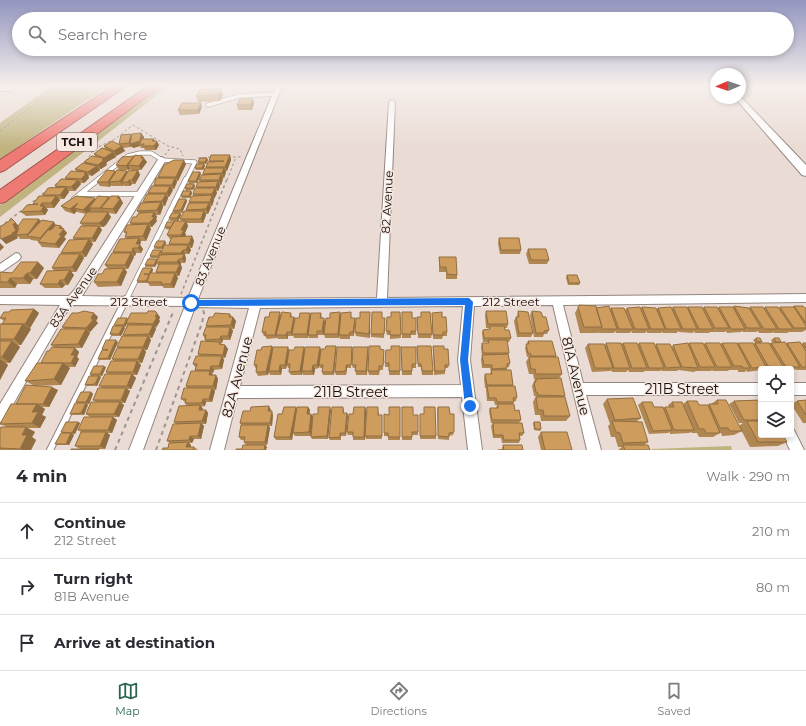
<!DOCTYPE html>
<meta charset="utf-8">
<style>
body{margin:0;font-family:Montserrat,sans-serif;background:#f2f2f3;color:#2b2b33}
.controls{position:absolute;right:12px;bottom:12px;display:grid;overflow:hidden;border-radius:4px;box-shadow:0 2px 6px #0003}
.controls button{width:36px;height:36px;display:grid;place-items:center;padding:0;border:0;border-bottom:1px solid #e1e1e2;background:#fff;color:#2b2b33;font:20px sans-serif}
.compass{position:absolute;left:710px;top:68px;width:36px;height:36px;border-radius:50%;background:#fff;box-shadow:0 2px 6px #0003;rotate:268deg}
.stop{position:absolute;width:12px;height:12px;margin:-9px;border:3px solid #1a73e8;border-radius:50%;background:#fff}
.stop.end{background:#1a73e8;border-color:#fff;box-shadow:0 1px 4px #0008}
.list{margin:0;padding:0;list-style:none}
h2{display:flex;justify-content:space-between;align-items:center;height:52px;margin:0;padding:0 16px;font-size:17px}
h2 small{font-size:13px;font-weight:400;color:#7c7c81}
.list li{display:grid;grid-template-columns:26px 1fr auto;gap:12px;align-items:center;box-sizing:border-box;height:56px;padding:0 16px;border-top:1px solid #e1e1e2}
.list b{display:block;font-size:15px;white-space:nowrap}
.list p{margin:0;font-size:13px;white-space:nowrap;color:#7c7c81}
.list em{font-size:13px;font-style:normal;color:#7c7c81}
.icon{flex:none;width:22px;height:22px;fill:none;stroke:currentColor;stroke-width:2;stroke-linecap:round;stroke-linejoin:round}
.map{position:relative;flex:none;width:806px;height:450px;overflow:hidden}
.search{position:absolute;background:#fff;box-shadow:0 2px 6px #0003;left:12px;right:12px;top:12px;height:44px;display:flex;align-items:center;gap:10px;box-sizing:border-box;padding:0 14px;border-radius:22px;color:#7c7c81;font-size:15px}
.sheet{height:220px;background:#fff}
nav{display:flex;justify-content:space-around;align-items:center;box-sizing:border-box;height:56px;border-top:1px solid #e1e1e2;background:#fff;font-size:11px;color:#7c7c81}
nav a{display:grid;justify-items:center;gap:2px}
nav .on{color:#2a6651}
.map>svg:first-child{display:block}
</style>
<div class="map">
<svg width="806" height="450" viewBox="0 0 806 450">
<rect width="100%" height="100%" fill="#eadbd4"/>
<path fill="#c0b37f" d="M52 86H108L0 159V123Z
M163 86H169L0 217V205Z
M731 446 732 450H652V449Z"/>
<g fill="none" stroke-linecap="round" stroke-linejoin="round">
<defs>
<path id="service-far2" d="M208 105 239 96 276 94
M97 180 128 156 140 153H151L162 160 195 162 186 180"/>
<path id="service-far1" d="M81 194H141
M74 199 99 179
M126 300 186 179"/>
<path id="service" d="M50 450 126 299"/>
<path id="minor" d="M276 86H282L198 299 377 298 389 102 392 100 395 102 387 298 806 294V302L563 305 583 383H761V395H586L601 450H587L553 305 474 306 470 360 482 450H468L462 397 237 398 224 450H210L249 308 195 307 143 450H129L185 306 73 305 65 314 4 420 0 422V404L60 305 0 304V296H69L75 289 159 158 162 157 166 160 82 296 188 298ZM463 306 458 360 461 385 240 386 260 308Z
M0 87H10L13 89 10 91H0Z
M16 253 19 254 21 257 19 260 0 273V264Z
M791 383H806V395H791Z
M791 429 794 430 804 450H790L783 435H791Z"/>
<path id="secondary" d="M740 96 806 165V176L802 175 735 98H740Z"/>
<path id="motorway" d="M113 86H126L5 170 0 172V160Z
M148 86H161L5 202 0 203V190Z"/>
</defs>
<use href="#service-far2" stroke="#93867f" stroke-width="5"/>
<use href="#service-far1" stroke="#93867f" stroke-width="6"/>
<use href="#service" stroke="#93867f" stroke-width="8"/>
<use href="#minor" stroke="#93867f" stroke-width="2"/>
<use href="#secondary" stroke="#93867f" stroke-width="2"/>
<use href="#motorway" stroke="#a35551" stroke-width="2"/>
<path stroke="#9e938d" stroke-width="1" stroke-dasharray="2.5 2.5" stroke-linecap="butt" d="M0 131 57 86
M165 155 171 147
M228 157H243
M198 158 211 157
M86 161 94 149 115 139 133 125 168 146 180 149 183 156
M61 180 66 177
M227 180 236 157"/>
<path stroke="#9e938d" stroke-width="1.5" stroke-dasharray="3 3" stroke-linecap="butt" d="M50 189 63 179
M28 206 45 192
M0 227 25 208
M181 294 227 179"/>
<path stroke="#9e938d" stroke-width="2" stroke-dasharray="4 4" stroke-linecap="butt" d="M115 450 174 310
M156 450 202 323 204 313 203 310"/>
<use href="#service-far2" stroke="#fff" stroke-width="3.5"/>
<use href="#service-far1" stroke="#fff" stroke-width="4.5"/>
<use href="#service" stroke="#fff" stroke-width="6"/>
<use href="#minor" fill="#fff" fill-rule="evenodd"/>
<use href="#secondary" fill="#fff" fill-rule="evenodd"/>
<use href="#motorway" fill="#ef7a74" fill-rule="evenodd"/>
</g>
<path fill="#b18751" d="M200 89 223 95 220 101 198 102 196 96Z
M253 99 254 103 252 110H238L237 105Z
M202 107 199 114 180 115 178 110Z
M141 133 144 137 143 139 155 141 159 145 156 150H145L144 148H141L140 146 133 148 132 146 131 147 123 148 125 151 116 156 115 155 116 157 107 162H106L107 163 106 164 107 165 101 169H99L100 170 92 176 88 175 89 178 84 183H80L81 184 75 191H68L69 192 64 199H59L60 200 54 208H46L48 210 45 215 26 216 21 212 34 204H33L43 196V195L57 187 55 186 66 179 65 178 77 172 75 169 85 163 84 162 96 157 94 154 105 149 104 146 120 145 119 144 132 136Z
M230 155 231 160 227 171H226V172L224 178H223V179L221 185H219L220 186 218 191H216L217 193 214 199H213L214 200 212 206H210L211 207 208 214H205L206 215 203 223H187L188 226 185 233 186 235 185 237 192 236 194 241 192 248H190L191 250 189 254H185V255L186 259 185 263H181V265L182 268 179 276H177L178 278 174 288H164L162 286H150L148 283H138L137 281 152 268 153 270 152 273H156V272L158 266 157 263 155 267H146L145 265 157 259 158 258H151L150 256 162 251 163 249H156L154 247 165 241 166 243 165 245H170L169 244 171 239H170L167 235 170 230 166 229 165 227 174 222 182 221 180 219 187 211 186 210 189 203V202L193 196V194L197 188 196 187 200 182 199 180 206 168V167L209 162V161Z
M142 156 147 162 141 170H131L130 169 129 170H119L116 165 134 157Z
M208 160 206 164H204L205 166 203 170H196L195 168 199 164 198 162Z
M186 164 178 181H177V182L174 189H172L173 190 169 197H168V198L165 206H163V207L160 215H156L157 217 156 219 157 221 152 227H150L151 229 146 241H140L141 242 140 245 143 249 141 253H136L135 256H133L134 257 128 269H125L127 272 121 286 98 287 94 282 108 269 105 265 114 253 113 252 126 238 125 237 126 234 124 232 131 225 130 223 136 217 139 213 137 211 144 203 143 202 149 194 148 193 155 186 154 185 158 178V177Z
M138 170 140 175 135 184H132L130 186H124L123 185V186H112L111 185 110 187 100 186 97 182 115 171 116 172 127 171 128 172Z
M200 172 201 174 197 183 189 184 188 181Z
M195 186 193 190 186 191 185 188Z
M191 191 192 193 190 198H182L181 196Z
M119 196 123 203 116 214 108 213 111 217 106 225 103 227H100L102 230 95 242H91L93 244 86 257H83L84 258 76 272H71L74 275 68 285H65L62 288H45L40 284 54 270 52 268 63 254 61 253 75 240 73 238 83 226 80 223 86 214 77 212V211L74 214 65 211 61 206 95 199Z
M186 199 187 201 182 213H178H180L181 215 178 221H170L169 218 174 213 173 211Z
M41 221 56 225 61 226 67 233 64 237 66 239 59 248 42 247 38 242V241L31 240 30 239H20L18 236 17 237 18 238 6 244 19 226Z
M499 238 521 250 520 254H500L498 243Z
M528 249 549 260 547 264H529L526 254Z
M439 257 457 275V279H446V272H439Z
M38 262 44 268 37 279H33L30 284H17L15 288H0V272L12 273Z
M567 275 580 283 579 285H568L566 278Z
M734 306 749 308 750 307 764 308 765 307 779 308 780 307H792L794 306 806 308V330L802 332H789L787 333H774L773 332 772 333H759L758 331 756 332H743L742 331 741 332 727 333 726 331 725 332H710L709 333H695L694 331 693 333 679 332 678 331 677 333H663L662 332 661 333H647V331L645 333H632L631 331 630 333H616L615 331 614 333H599V332L598 333H580L575 313 578 307 610 309 611 308 625 310 627 308H641L642 307 657 309 658 308H672L673 307 703 308 704 307 718 308 719 307H733Z
M34 309 39 313 30 328H29L31 329 21 345H18L20 347 10 363H6L8 365 0 380V324H2L4 321 0 318 9 312Z
M486 311 508 324 507 328H505V330L511 338 509 342H507L509 353 508 355 510 363 509 367H507V370L513 385V386L517 397 516 401H514L513 404 515 411 521 420 519 423 524 433 522 436H520V440L519 443H502L501 438H493L491 426 493 423H491L489 411 490 408H496L497 405H495L494 401H487L486 390V388H485L484 378 485 374H490L491 371 490 368H482L481 359 482 356 481 347 482 343H487L488 342H483L482 333 483 330 489 329V328H486L485 315Z
M518 311 533 333 531 337H517L514 321 516 317H517V316Z
M532 311 543 317 549 330 547 334H544L543 337H534L530 315Z
M370 312V338L356 336 355 332 360 318Z
M400 312 401 338 390 339V335H387L386 331 391 317Z
M402 312 412 318 416 331V335H411V338H402Z
M421 312 432 334 431 338H418L417 317H421Z
M291 313 292 317H294L295 320 310 313 311 317 321 313 322 318 325 322 324 335H318V338H309L308 335V338H294L293 335V336H288V339H278L277 337V338L267 339 265 336H264L262 332 281 316Z
M432 313 442 317 447 332V336H443L442 339H433L432 317Z
M230 314 232 317H233L236 321 234 329H232L233 331 230 340H223L222 343H221L222 345H225L228 349 225 358H223L224 360 222 369 214 370 213 373H212L213 375H216L218 379 216 390H214L215 391 212 402H206L205 406 201 407 203 409V410H206L208 413 206 424H202L204 426 201 439H194L192 443H189L191 445 190 447H194L198 450H162L168 448 170 443 167 441 176 424 174 422 187 406 185 403V402L181 399 187 388 186 386 196 371 195 370 196 368 193 364 199 356 198 354 206 341 203 335 207 327 206 326 213 317Z
M341 316 339 338H325L324 334 330 318Z
M352 316V318L355 322 354 336H350V339H340L339 335Z
M98 317 96 321 98 323 90 332H88L90 333 82 348H75L79 352 77 357 79 359 75 367H67L70 368 61 385 35 386 58 390 49 407H42L45 409 42 415 46 417 40 428H27L35 432 32 437 36 440 31 450H0V429L7 427 0 424 33 385 25 381 41 363 49 351 54 347 51 345 64 329 62 327Z
M160 317 159 320 160 321 155 328 156 329 152 338H149L151 340 147 350H145L146 352 142 363H139L141 365 137 375H133L136 378 131 389H127L130 391 125 403H121L124 405 119 417H113L117 420 112 433H107L110 435 105 449H80L75 446 81 432 78 430 90 417 86 414 96 402 93 400 102 388 99 386 108 374 106 372 114 361 112 359 119 348 117 347 125 336 123 335 127 325V324L125 327H124L125 328 121 336H112L110 334 115 326 114 325 128 319Z
M382 318H385L384 338 371 337V334Z
M756 338 762 342 760 343H773L771 340 774 338 780 342 785 344 787 343 801 344 803 343H806V370H796V369L794 370H791V369H761V370L747 372 746 370 745 372H738V370H729L728 371H713L712 370 711 371H696L694 372 678 370 677 371H662V370L660 371H645V370L644 372H629L628 370 626 372H612L611 370 610 371 592 372 585 348 588 344 605 345 606 343 621 345 623 343 638 345 639 343 655 346 656 344 672 347 673 345 688 344 689 343 704 344 705 343 720 345 722 343H738L753 344 755 343 753 340Z
M528 341 556 356 562 374 559 378 565 396 564 397 570 416 566 421H541L540 415H535L533 402 536 396H534L532 386 535 379H534L533 374H529L526 362 529 357H527L525 348Z
M118 342 110 360H100L98 359 103 350 102 349Z
M272 346 273 349 288 347 289 350 321 351 336 346V350L334 375H323L322 372 323 368H320L319 365 320 355 319 368 315 369 314 375H303L302 372V375H291L289 372 290 368H288L287 365 286 369H282L281 375H270L269 372 268 375 258 376 256 372V369L254 365 261 350Z
M400 346V375H389V367H385V363L391 350Z
M417 346 433 371V375H422L421 367H418Z
M433 346 444 349 449 365 448 368H445V374L434 375 433 349Z
M352 347V351L351 368H347L346 375H336L335 372Z
M401 347 416 364V368H412V375H402Z
M380 349 384 350 383 370H380L379 375H369L368 371Z
M368 351 367 375H356L355 368H353L352 365Z
M106 367 102 376H100L101 377 97 386H87L85 385 91 376 90 374Z
M91 392 93 394 89 404H86L88 405 84 415H73L70 414 78 403 76 402Z
M607 399 641 418 636 422 648 442 644 445 650 450H618L622 447H618L615 437H611L608 426 610 424 603 404Z
M717 400 742 431 734 435 722 436 721 433H720L713 437H699L697 433H692L691 432 689 433 670 434V432L668 433 649 434 638 405 642 402 654 407 663 408 665 407H669L668 405 672 402 683 404 687 401 699 405H708L709 404H711Z
M761 400V435L787 442 778 446 750 447 739 426 743 423H739L729 404 734 401Z
M806 400V423H803L791 404 797 401Z
M296 407V409L308 407 310 410 309 414H311L313 417 311 436H295L293 433V432L292 440H276L274 437 282 414Z
M343 407 344 410V413H347L348 416 346 436H341V440H330L329 438Z
M365 407 366 410 365 440H353V435H348L347 432 353 414Z
M400 407V440H388V436H384V433L389 415Z
M402 407 413 415 418 432V435H412V440H402Z
M424 407 436 436V439H420V414H424Z
M438 407 450 414 454 432 453 435 449 436V440L438 439 437 410Z
M271 410 270 411 273 415 272 426H269L270 428 267 445H265L267 447 242 449 246 445 244 442V440H241L239 437 241 425 240 423Z
M331 410 328 439H312L311 437Z
M379 411V415L382 418V439H366L365 436Z
M78 422 80 423 75 434H72L74 435 69 445H58L55 444 62 433 61 432Z
M534 422 541 429 540 431 534 430 533 423Z
M541 432 572 450H541L538 437Z
M503 445 523 450H502V448Z"/>
<path fill="#906e42" d="M221 89 223 95 220 101 218 95Z
M253 99 254 103 252 110 251 105Z
M201 103 202 107 199 114 197 110Z
M141 133 144 137 143 144H139L140 146 133 148 132 146 131 147 129 143 131 134 133 138Z
M154 139 156 143 157 141 159 145 156 150 154 146 152 141Z
M122 146 125 151 116 156 114 151Z
M113 152 116 157 107 162 104 158Z
M230 155 231 160 227 171 225 167Z
M134 156 136 160 128 165 130 169 129 170 126 166Z
M142 156 147 162 141 170 139 166 141 158Z
M104 158 107 163 106 164 107 165 101 169 98 165Z
M207 158 208 160 206 164 205 162Z
M184 160 186 164 178 181 176 177Z
M204 164 205 166 203 170 202 168Z
M97 166 100 170 92 176 88 172Z
M224 168 226 172 224 178 222 173Z
M138 170 140 175 135 184 132 180Z
M115 171 118 175 109 182 111 185 110 187 108 182Z
M127 171 130 175 122 182 123 185V186L120 181Z
M86 172 89 176 88 177 89 178 84 183 81 179Z
M200 172 201 174 197 183 196 181Z
M221 174 223 179 221 185 219 180Z
M175 178 177 182 174 189 172 185Z
M78 180 81 184 75 191 71 187Z
M129 180 132 184 130 186 128 182Z
M218 181 220 186 218 191 216 187Z
M194 184 195 186 193 190 192 188Z
M170 186 173 190 169 197 167 193Z
M66 187 69 192 64 199 60 195Z
M215 188 217 193 214 199 212 194Z
M191 191 192 193 190 198 189 196Z
M166 194 168 198 165 206 162 201Z
M212 195 214 200 212 206 210 202Z
M56 196 60 200 54 208 51 203Z
M119 196 123 203 116 214 113 209 117 198Z
M109 197 112 201 101 208 104 212V213L100 208Z
M95 198 98 203 89 208 91 210 87 214 83 210Z
M186 199 187 201 182 213 181 210Z
M161 202 163 207 160 215 157 210Z
M42 203 48 210 45 215 41 211 40 206Z
M78 203 74 208 77 211 74 214 70 209Z
M209 203 211 207 208 214 206 209Z
M204 211 206 215 203 223 201 219Z
M108 212 111 217 106 225 103 227 99 223Z
M154 212 157 217 156 219 157 221 152 227 149 223Z
M180 213 181 215 178 221 177 218Z
M39 219 43 223 30 236 28 234Z
M186 221 188 226 185 233 186 235 184 240 181 235V230Z
M54 222 57 227 44 242 40 238Z
M16 223 20 227 17 228 20 235 19 234 16 235 18 236 17 237 12 233 13 224Z
M148 224 151 229 146 241 143 236Z
M61 226 67 233 64 237 66 239 59 248 55 244 59 235V228Z
M99 226 102 230 95 242 92 238Z
M13 234 18 238 6 244 1 239Z
M192 236 194 241 192 248 189 244Z
M139 238 141 242 140 245 143 249 141 253 136 244Z
M89 239 93 244 86 257 82 252Z
M165 241 166 243 163 249 162 247Z
M0 243 4 247 0 251Z
M188 245 191 250 189 254 186 250Z
M133 248 136 253 135 256 132 252Z
M183 250 185 254V255L186 259 185 263 182 259 183 256 181 253Z
M131 253 134 257 128 269 125 265Z
M80 254 84 258 76 272 72 267Z
M157 259 158 261 156 262 157 263 155 267 154 265Z
M179 259 181 263V265L182 268 179 276 176 272 179 265 177 262Z
M38 262 44 268 37 279 30 273Z
M124 268 127 272 121 286 117 282Z
M152 268 153 270 150 276 149 274Z
M70 270 74 275 68 285 64 280Z
M27 273 33 279 30 284 23 278Z
M175 273 178 278 174 288 171 284Z
M10 278 17 284 15 288 8 282Z
M60 280 65 285 62 288 58 284Z
M34 309 39 313 30 328 25 324Z
M280 312 281 316 276 335 277 337V338L275 335Z
M340 312 341 316 339 338 338 334Z
M370 312V338L369 334Z
M94 313 98 317 96 321 98 323 90 332 86 328Z
M157 313 160 317 159 320 160 321 156 328 153 324Z
M310 313 311 317 308 338 307 334Z
M233 317 236 321 234 329 231 325Z
M294 317 295 321 293 336 291 332Z
M127 318 129 320 126 323 127 324 125 327 124 325Z
M324 318 325 322 324 335 322 331Z
M355 318V322L354 336 353 332Z
M23 324 31 329 21 345 14 339Z
M153 325 156 329 152 338 149 334Z
M123 326 125 328 121 336 119 334Z
M230 327 233 331 230 340 228 336Z
M86 329 90 333 82 348 78 344Z
M287 332 288 336V339L286 335Z
M148 336 151 340 147 350 143 347Z
M221 336 223 340 222 343 220 339Z
M116 340 118 342 110 360 108 358Z
M12 341 20 347 10 363 2 357Z
M225 345 228 349 225 358 223 355Z
M272 346 273 350 268 375 266 372Z
M336 346V350L334 375 333 372Z
M288 347 289 351 286 369 285 365Z
M304 347 305 350 302 375 300 371Z
M320 347 321 351 319 368 317 365Z
M368 347V351L367 375 366 371Z
M75 348 79 352 77 357 79 359 75 367 71 363V355Z
M143 348 146 352 142 363 138 359Z
M222 356 224 360 222 369 219 366Z
M0 359 8 365 0 380Z
M137 361 141 365 137 375 133 372Z
M63 363 70 368 61 385 54 379Z
M280 365 282 369 281 375 279 371Z
M313 365 315 369 314 375 312 371Z
M346 365 347 368 346 375Z
M104 366 106 367 102 376 100 374Z
M211 366 214 370 213 373 210 370Z
M210 371 213 375 212 379 209 375Z
M132 374 136 378 131 389 127 386Z
M216 375 218 379 216 390 213 386Z
M99 376 101 377 97 386 95 384Z
M52 387 58 390 49 407 43 404Z
M126 388 130 391 125 403 121 400Z
M212 388 215 391 212 402 209 399Z
M91 392 93 394 89 404 86 402Z
M203 399 206 402 205 406 202 403Z
M120 402 124 405 119 417 114 414Z
M86 403 88 405 84 415 81 413Z
M37 404 45 409 42 415 46 417 40 428 32 423V412Z
M200 405 203 409 202 413 199 410Z
M269 406 271 410 270 415 268 411Z
M296 407 297 411 292 440 290 437Z
M308 407 310 410 309 417 307 414Z
M330 407 331 410 328 439 327 436Z
M365 407 366 410 365 440 364 437Z
M206 410 208 413 206 424 202 421Z
M272 411 273 415 272 426 270 423Z
M347 413 348 416 346 436 345 433Z
M311 414 313 417 311 436 309 432Z
M113 417 117 420 112 433 108 430Z
M78 422 80 423 75 434 72 433Z
M201 423 204 426 201 439 198 436Z
M268 425 270 428 267 445 265 442Z
M26 427 35 432 32 437 36 440 31 450H23L20 449 22 435Z
M106 432 110 435 105 449 100 446Z
M71 433 74 435 69 445 66 444Z
M190 436 194 439 192 443 189 440Z
M188 442 191 445 190 450 186 447Z
M265 445 267 447 266 450H264Z"/>
<path fill="#ce9d5e" stroke="#906e42" d="M200 89H221L218 95 196 96Z
M240 99H253L251 105H237Z
M182 103H201L197 110H178Z
M141 133 140 141 130 144 132 134Z
M131 134 129 143 119 144 121 135Z
M142 139H154L152 141H157L154 146H143L144 144H139Z
M112 141 122 146 114 151 104 146Z
M102 148 113 152 104 158 94 154Z
M135 155 142 156 141 158H144L139 166 128 165Z
M211 155H230L225 167H206L208 162 224 161H209Z
M92 156 104 158 102 160H104L98 165 84 162Z
M134 156 126 166 116 165 122 157Z
M200 158H207L205 162H198Z
M174 160H184L176 177H158L164 165Z
M83 163 97 166 88 172 75 169Z
M197 164H204L202 168H195Z
M205 168H224L222 173 203 174Z
M107 170 115 171 108 182H97Z
M117 170 127 171 120 181 109 182Z
M138 170 132 180H129L128 182H122L128 171Z
M71 171 86 172 84 174H86L81 179 65 178Z
M193 172H200L196 181H188Z
M221 174 219 180H199L202 175Z
M156 178H175L172 185H154Z
M61 179 78 180 71 187 55 186Z
M218 181 216 187H196L198 182Z
M187 184H194L192 188H185Z
M152 186H170L167 193H148Z
M66 187 60 195H43L48 188Z
M195 188H215L212 194H193Z
M183 191H191L189 196H181Z
M147 194H166L162 201 143 202Z
M212 195 210 202H189L192 196Z
M39 196H56L51 203H42L40 206H44L41 211 21 212 27 205 38 204H33Z
M76 196 95 198 83 210 74 208 78 203 70 209 61 206Z
M98 196 109 197 100 208H89Z
M111 196H119L117 198 120 199 113 209 101 208Z
M179 199H186L181 210 173 211Z
M161 202 157 210 137 211 141 203Z
M189 203H209L206 209 186 210Z
M184 211H204L201 219H180Z
M87 212H108L103 220 99 223H80Z
M154 212 152 217H155L149 223H130L133 217H136L139 213Z
M172 213H180L177 218H169Z
M12 219 16 223 13 224 16 231 12 233 13 234 1 239 0 238V227Z
M23 219H39L28 234 16 235 19 228H17Z
M42 220 54 222 40 238 27 236Z
M174 221H186L181 230H184L181 235H167Z
M167 222H174L171 227H165Z
M148 224 143 236 125 237 127 232H124L127 225Z
M56 225 61 226 59 228 64 229 59 235H62L55 244 38 242 48 230H51Z
M81 226H99L92 238H73Z
M192 236 189 244H169L172 237Z
M139 238 136 244H140L138 248H133L132 252H113L120 239Z
M499 238H519L521 250H501Z
M89 239 82 252 61 253 69 240Z
M157 241H165L162 247H154Z
M164 245H188L186 250H183L181 253H161Z
M528 249H546L549 260H531Z
M153 250H161L158 256H150Z
M112 253H131L125 265H105Z
M60 254H80L72 267 52 268Z
M184 254 182 259H179L177 262H156L160 255Z
M439 257H456L457 275 447 274 446 267H440Z
M148 259H157L154 265H145Z
M21 262H38L30 273H27L23 278H10L8 282H0V272L12 273Z
M159 264H180L176 272H156Z
M124 268 117 282H94L98 274H102L105 269Z
M143 268H152L149 274H144L149 275 146 281H137Z
M70 270 64 280H60L58 284H40L47 271Z
M150 273H175L171 284H161L162 282H147Z
M567 275H577L580 283H569Z
M579 305 596 306 602 327H584L578 307Z
M609 306 617 329H602V327L596 308Z
M734 306 749 308 761 328H747Z
M794 306H803L805 308H806V323Z
M640 307 649 329H635L627 308Z
M642 307 656 308 665 329H651Z
M671 307 681 329H666L658 308Z
M673 307H687L697 329H683Z
M688 307H702L713 329H699Z
M704 307H717L729 328H715Z
M719 307H733L745 329H731Z
M750 307H763L777 329H764Z
M765 307H778L793 329H779Z
M780 307H794L806 326V328H794Z
M611 308H624L633 329H619Z
M34 309 25 324H2L6 318H0L4 312H9L11 310Z
M84 311 94 313 91 318H92L91 319H94L86 328 62 327 72 313H78Z
M148 311H155L157 313 155 317H157L153 324 126 323 131 313H147Z
M486 311H506L508 324H488Z
M518 311 528 312 533 333H519L516 317H519Z
M532 311 541 312 543 317H546L549 330 544 331V333H536Z
M270 312H280L275 335H265L266 332H262L265 317H269Z
M282 312 291 313 290 317H294L291 332H287L286 335H276Z
M340 312 338 334H324L326 318H330V313Z
M351 312V318H355L353 332H350L349 335H339L341 313Z
M360 312H370L369 334 355 332 356 318H360Z
M372 312H382V318H385L384 334H371Z
M391 312H400L401 335H390V331H386L387 317H391Z
M402 312H412V318H416V331H411V334H402Z
M421 312H430L432 334H418L417 317H421Z
M442 312V317H446L447 332H443V335H433L432 313Z
M215 313 230 314 229 317H233L231 325 206 326 209 317H213Z
M300 313H310L307 334H292L295 318H299Z
M311 313H321L320 318H324L322 331H317V335H308Z
M118 318H127L124 325H114Z
M0 324H23L14 339H0Z
M128 325H153L149 334 123 335Z
M113 326H123L119 334H110Z
M490 326H504L505 330H509L511 338H484L483 330 490 329Z
M206 327H230L228 336H221L220 339 205 340 206 335H203Z
M61 329H86L78 344 51 345Z
M122 336H148L143 347H117Z
M756 338H760L762 342 757 341Z
M774 338H779L781 342H776Z
M106 340H116L108 358 98 359 102 350H108L102 349Z
M488 340H507L509 353H483L482 343H489Z
M0 341H12L2 357 0 358Z
M201 341 220 342 219 344 225 345 223 355 198 354Z
M528 341H552L556 356H531V354L528 353 526 344H529Z
M785 342 800 367H786L771 343Z
M800 342 806 351V367H802L787 343Z
M606 343H621L630 368H614Z
M623 343H637L647 368H632Z
M639 343H654L664 368H649Z
M688 343 698 368 682 367 673 345Z
M689 343H703L715 367H700Z
M705 343H720L732 367H717Z
M722 343H737L750 368H743L742 366H734Z
M738 343H753L766 367 752 368Z
M755 343H769L784 368 768 366Z
M803 343H806V348Z
M588 344H604L613 368H595Z
M656 344H670L681 367 666 368Z
M272 346 266 372H256L257 365H254L257 350H261L262 347Z
M326 346H336L333 372H322L323 365H319L321 349H325Z
M369 346H380V349L384 350 383 366H379V371H368Z
M391 346H400V371H389V363H385L386 350H391Z
M417 346H431L433 371H422L421 364H418Z
M433 346H444V349H448L449 365H445V371H435Z
M52 347 75 348 71 355H75L71 363H41L47 351H49Z
M273 347H288L285 365H280L279 371H269Z
M295 347H304L300 371 289 372 290 364H287L289 350H294Z
M305 347H320L317 365H313L312 371H302Z
M337 347H352L351 365H346V371L335 372Z
M353 347H368L366 371H355L356 365H352Z
M401 347H416V364H412V371H402Z
M117 348H143L138 359H112Z
M508 354 510 363 507 364V368L492 369V365H484L482 355Z
M196 356H222L219 366H211L210 370H195L197 364H193Z
M529 357H558L562 374H536L535 369H531Z
M111 361H137L133 372H106Z
M37 363H63L54 379 25 381Z
M94 366H104L100 374H90Z
M491 370H511L513 385H487L485 374H492Z
M191 371H210L209 375H216L213 386H186Z
M105 374H132L127 386H99Z
M89 376H99L95 384 85 385Z
M561 378 565 396 538 395V393L536 392 534 383 536 382V379Z
M26 385 52 387 43 404H16Z
M487 386H515L517 397 513 398 514 402H497L496 398H489Z
M98 388H126L121 400H93Z
M184 388H212L209 399H203L202 403H185L186 399H181Z
M81 392H91L86 402H76Z
M536 397H565L570 416H544L543 410H538Z
M633 398 641 418 615 420 607 399Z
M717 400H726L742 431H730L728 428H720L709 404H718Z
M761 400V420H744L734 401Z
M806 400V415L797 401Z
M687 401H697L699 405H708L720 433H706L704 429H699Z
M91 402H120L114 414H86Z
M642 402H652L654 407H663L672 430 653 431Z
M672 402H682L694 430H674L665 407H674Z
M75 403H86L81 413 70 414Z
M11 404H37L32 412H38L32 423 0 424Z
M498 404H514L515 411 519 410 521 420H492L490 408H498Z
M200 405 199 410H206L202 421 174 422 179 406Z
M269 406 268 411H272L270 423H240L243 411H250L251 407Z
M284 407H296L290 437H274L278 414H282Z
M297 407H308L307 414H311L309 432 293 433Z
M318 407H330L327 436 311 437 313 414H318Z
M332 407H343V413H347L345 433H340V437L329 438Z
M354 407H365L364 437H353V432H347L349 414H353Z
M367 407H378V415H382V436H365Z
M389 407H400V437H388V433H384V414L389 415Z
M402 407H413V415H418V432H412V437H402Z
M424 407H435L436 436H420V414H424Z
M438 407H449L450 414H454V432L449 433V437L438 436Z
M84 417H113L108 430H78Z
M612 421 642 422 648 442 623 443 620 433 616 432Z
M747 421H761V435H783L787 442H758Z
M66 422H78L72 433 61 432Z
M534 422H540L541 429H535Z
M201 423 198 436H190L189 440 167 441 173 424Z
M493 423H522L524 433H519L520 440H504L503 435H494Z
M241 425H268L265 442H244L245 437H239Z
M1 427H26L22 435H27L20 449 0 448V429Z
M81 432H106L100 446H75Z
M541 432H567L572 450H545Z
M61 433H71L66 444H55Z
M188 442 186 447H194L193 450H162L163 448H168L169 443Z
M243 445H265L264 450H236V449H242Z
M503 445H522L523 450H498H504Z
M623 445H648L650 450H625Z
M71 449H99L98 450H71Z"/>
<linearGradient id="sky" x2="0" y2="1"><stop stop-color="#9295be"/><stop offset="0.58" stop-color="#f6efec"/><stop offset="1" stop-color="#f6efec" stop-opacity="0"/></linearGradient>
<rect width="806" height="148" fill="url(#sky)"/>
<path fill="#1a73e8" d="M469 298 473 302 468 360 474 406 473 409 470 410 467 409 465 406 460 360 465 305 191 306 188 303 191 300Z"/>
<g text-anchor="middle" dominant-baseline="central" stroke-width="3" stroke-linejoin="round" paint-order="stroke">
<rect fill="#f7e9e1" stroke="#5a524e" stroke-width="1" x="57" y="133" width="40" height="18" rx="3"/>
<g font-size="11" font-weight="bold" fill="#16110f">
<text x="77" y="142">TCH 1</text>
</g>
<g font-size="12" fill="#16110f" stroke="#f7e9e1">
<text transform="translate(387 202) rotate(-87)">82 Avenue</text>
<text transform="translate(210 256) rotate(-68)">83 Avenue</text>
<text transform="translate(73 297) rotate(-54)">83A Avenue</text>
<text x="139" y="301">212 Street</text>
<text x="511" y="301">212 Street</text>
</g>
<g font-size="14" fill="#16110f" stroke="#f7e9e1">
<text transform="translate(576 376) rotate(76)">81A Avenue</text>
<text transform="translate(237 377) rotate(-75)">82A Avenue</text>
<text x="682" y="389">211B Street</text>
<text x="351" y="392">211B Street</text>
</g>
</g>
</svg>
<div class="controls">
<button><svg class="icon" aria-label="locate" viewBox="0 0 24 24"><circle cx="12" cy="12" r="6"/><path d="M12 2v4M12 18v4M2 12h4M18 12h4"/></svg></button>
<button><svg class="icon" aria-label="layers" viewBox="0 0 24 24"><path d="M12 4l9 5-9 5-9-5zM3 14l9 5 9-5"/></svg></button>
</div>
<svg class="compass" viewBox="-18 -18 36 36"><path d="M0-13l5 13h-10z" fill="#e53935"/><path d="M0 13l5-13h-10z" fill="#7c7c81"/></svg>
<div class="stop" style="left:191px;top:303px"></div>
<div class="stop end" style="left:470px;top:406px"></div>
<div class="search"><svg class="icon" aria-label="search" viewBox="0 0 24 24"><circle cx="10" cy="10" r="6"/><path d="M15 15l6 6"/></svg>Search here</div>
</div>
<section class="sheet">
<h2>4 min<small>Walk · 290 m</small></h2>
<ul class="list">
<li><svg class="icon" aria-label="ahead" viewBox="0 0 24 24"><path d="M12 20V5M6 11l6-6 6 6"/></svg><div><b>Continue</b><p>212 Street</p></div><em>210 m</em></li>
<li><svg class="icon" aria-label="right" viewBox="0 0 24 24"><path d="M7 20v-9h11M14 6l5 5-5 5"/></svg><div><b>Turn right</b><p>81B Avenue</p></div><em>80 m</em></li>
<li><svg class="icon" aria-label="arrive" viewBox="0 0 24 24"><path d="M6 21V4h12l-3 4 3 4H6"/></svg><div><b>Arrive at destination</b></div></li>
</ul>
</section>
<nav>
<a class="on"><svg class="icon" aria-label="map" viewBox="0 0 24 24"><path d="M3 6l6-2 6 2 6-2v14l-6 2-6-2-6 2zM9 4v14M15 6v14"/></svg>Map</a>
<a><svg class="icon" aria-label="directions" viewBox="0 0 24 24"><path d="M12 3l9 9-9 9-9-9zM9 14v-3h6M13 9l2 2-2 2"/></svg>Directions</a>
<a><svg class="icon" aria-label="saved" viewBox="0 0 24 24"><path d="M7 4h10v16l-5-4-5 4z"/></svg>Saved</a>
</nav>
